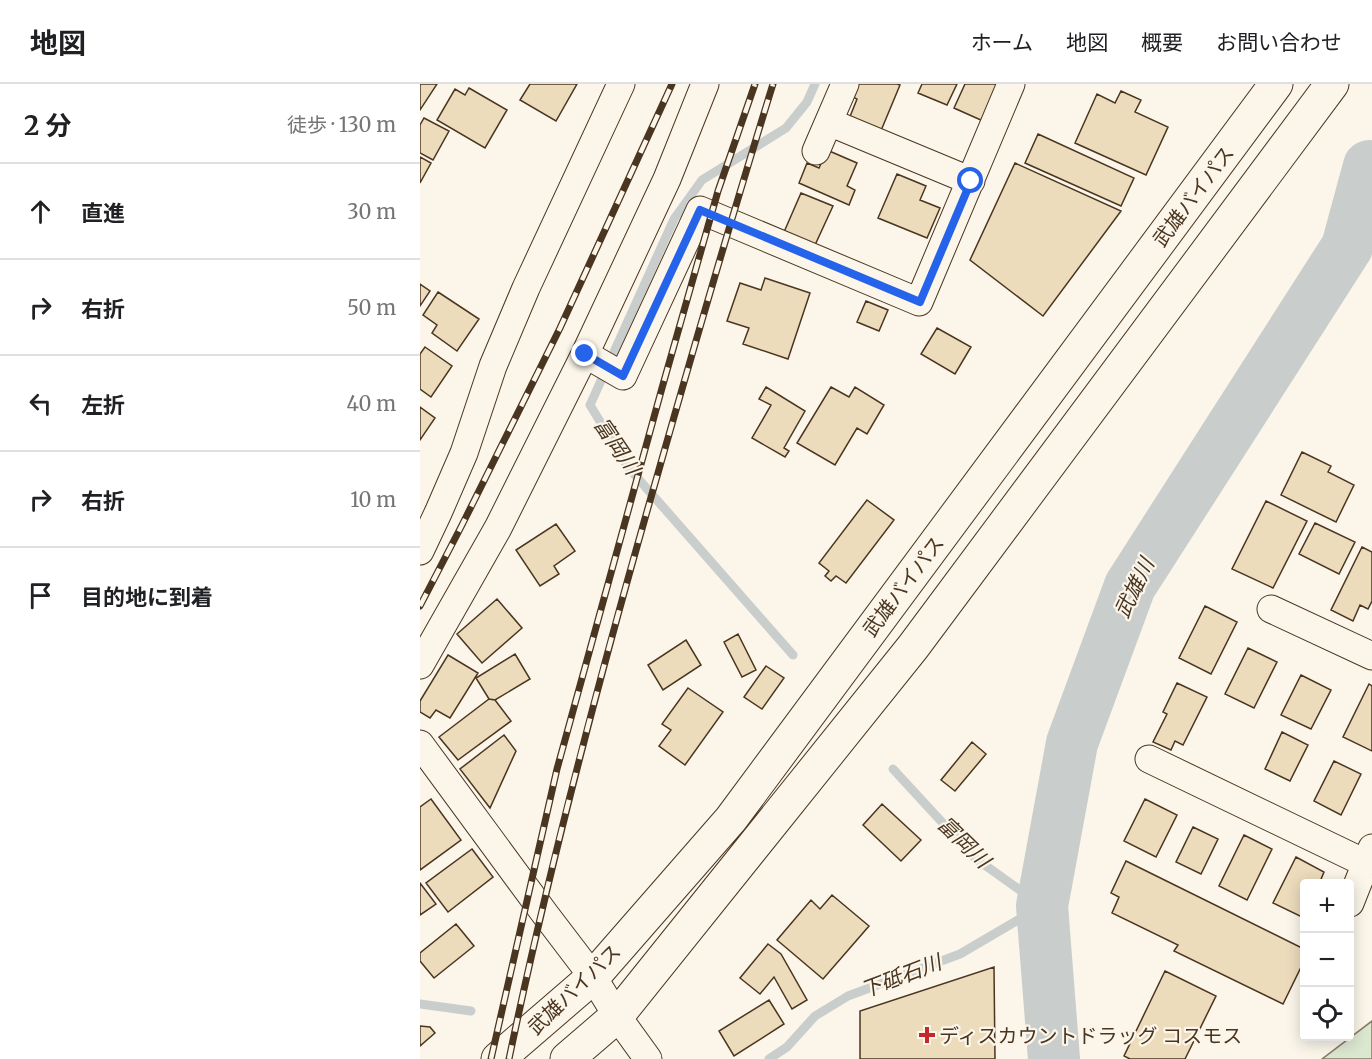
<!DOCTYPE html>
<html lang="ja">
<meta charset="utf-8">
<style>
body{margin:0;font-family:Merriweather,"Noto Sans JP",serif;background:#f2f2f2;color:#202124}
.controls{position:absolute;right:18px;bottom:18px;display:grid;overflow:hidden;border-radius:6px;box-shadow:0 3px 15px #0003}
.controls button{width:54px;height:54px;display:grid;place-items:center;padding:0;border:0;border-bottom:2px solid #e0e0e0;background:#fff;color:#202124;font:30px sans-serif}
.stop{position:absolute;width:18px;height:18px;margin:-14px;border:4px solid #2563eb;border-radius:50%;background:#fff}
.stop.end{background:#2563eb;border-color:#fff;box-shadow:0 2px 6px #0008}
.list{margin:0;padding:0;list-style:none}
h2{display:flex;justify-content:space-between;align-items:center;height:78px;margin:0;padding:0 24px;font-size:26px}
h2 small{font-size:20px;font-weight:400;color:#757577}
.list li{display:grid;grid-template-columns:39px 1fr auto;gap:18px;align-items:center;box-sizing:border-box;height:96px;padding:0 24px;border-top:2px solid #e0e0e0}
.list b{display:block;font-size:22px;white-space:nowrap}
.list em{font-size:20px;font-style:normal;color:#757577}
.icon{flex:none;width:33px;height:33px;fill:none;stroke:currentColor;stroke-width:2;stroke-linecap:round;stroke-linejoin:round}
.map{position:relative;flex:none;width:952px;height:975px;overflow:hidden}
header{display:flex;align-items:center;gap:36px;box-sizing:border-box;height:84px;padding:0 30px;background:#fff;border-bottom:2px solid #e0e0e0}
header strong{font-size:28px}
nav{display:flex;gap:33px;margin-inline-start:auto;font-size:21px}
main{display:flex}
aside{flex:1;background:#fff}
.map>svg:first-child{display:block}
</style>
<header>
<strong>地図</strong>
<nav><a>ホーム</a><a>地図</a><a>概要</a><a>お問い合わせ</a></nav>
</header>
<main>
<aside>
<h2>2 分<small>徒歩 · 130 m</small></h2>
<ul class="list">
<li><svg class="icon" aria-label="ahead" viewBox="0 0 24 24"><path d="M12 20V5M6 11l6-6 6 6"/></svg><div><b>直進</b></div><em>30 m</em></li>
<li><svg class="icon" aria-label="right" viewBox="0 0 24 24"><path d="M7 20v-9h11M14 6l5 5-5 5"/></svg><div><b>右折</b></div><em>50 m</em></li>
<li><svg class="icon" aria-label="left" viewBox="0 0 24 24"><path d="M17 20v-9H6M10 6l-5 5 5 5"/></svg><div><b>左折</b></div><em>40 m</em></li>
<li><svg class="icon" aria-label="right" viewBox="0 0 24 24"><path d="M7 20v-9h11M14 6l5 5-5 5"/></svg><div><b>右折</b></div><em>10 m</em></li>
<li><svg class="icon" aria-label="arrive" viewBox="0 0 24 24"><path d="M6 21V4h12l-3 4 3 4H6"/></svg><div><b>目的地に到着</b></div></li>
</ul>
</aside>
<div class="map">
<svg width="952" height="975" viewBox="0 0 952 975">
<rect width="100%" height="100%" fill="#fbf6e9"/>
<path fill="#dce7d0" stroke="#887966" stroke-width="1.5" d="M952 937V975H902Z"/>
<g fill="none" stroke-linecap="round" stroke-linejoin="round">
<path stroke="#c9cecd" stroke-width="9" d="M373 571 207 382 170 321 254 135 282 96 366 44 387 18 395 0
M0 920 51 927
M349 975 367 963 395 932 428 912 540 870 622 822 555 774 473 685"/>
<path stroke="#c9cecd" stroke-width="52" d="M634 975 622 822 652 659 710 502 927 163 949 82"/>
</g>
<path fill="#ecdcbc" stroke="#4a3520" stroke-width="1.5" d="M0 0H17L0 26Z
M110 0H157L136 37 100 16Z
M436 0H477L480 1 460 49 429 35 437 15 431 12Z
M502 0H537L527 21 498 9Z
M545 0H579L563 37 534 24Z
M49 4 87 26 65 64 17 36 35 5 45 11Z
M701 7 721 16 715 28 748 43 726 91 655 59 677 10 695 19Z
M4 34 29 47 13 76 0 69V41Z
M618 50 714 94 701 122 605 79Z
M407 66 437 79 427 102 435 106 429 121 379 99 387 79 399 84Z
M0 73 11 79 0 99Z
M595 79 701 127 623 232 550 176Z
M477 90 506 102 500 116 520 124 507 154 458 134Z
M381 109 413 122 395 161 364 148Z
M345 194 390 209 368 275 323 260 329 244 307 237 320 199 341 206Z
M0 200 10 207 0 222Z
M18 208 59 235 37 267 12 249 17 241 3 231Z
M446 217 468 226 459 247 437 238Z
M517 244 551 263 535 290 501 270Z
M5 263 32 282 11 313 0 305V270Z
M346 303 385 327 364 364 369 367 365 373 332 354 351 321 339 315Z
M411 303 429 313 435 303 464 321 447 350 437 344 415 381 377 359Z
M0 323 15 334 0 356Z
M882 368 911 382 908 388 934 401 916 438 861 411Z
M447 416 474 436 426 499 416 492 411 497 405 492 409 487 399 479Z
M846 417 887 437 853 504 812 485Z
M895 439 935 458 919 490 879 470Z
M136 440 155 467 134 482 139 490 120 502 96 466Z
M942 463 952 468V517L948 525 940 521 933 537 911 526Z
M77 515 102 544 62 579 37 550Z
M785 522 817 538 791 590 759 574Z
M318 550 336 586 322 593 304 558Z
M266 556 281 581 243 606 228 581Z
M828 564 857 578 834 624 805 610Z
M95 570 110 595 75 616 69 615 56 594Z
M28 571 58 589 30 634 16 626 10 634 0 628V617Z
M346 582 364 594 342 625 324 613Z
M881 591 911 606 891 645 861 631Z
M757 599 787 613 763 661 755 657 751 666 733 658 747 630 743 628Z
M949 600 952 602V667L923 653Z
M268 604 303 628 265 681 239 662 251 646 242 640Z
M69 615 75 616 91 637 38 676 19 653Z
M862 648 888 661 870 697 845 685Z
M84 651 96 667 70 724 40 685Z
M552 658 566 670 535 707 521 696Z
M914 677 941 690 921 731 894 717Z
M11 715 41 756 0 786V723Z
M725 715 757 731 736 773 704 757Z
M462 720 501 756 481 777 443 741Z
M773 743 798 755 781 790 756 778Z
M824 751 852 765 827 816 799 802Z
M52 765 73 793 28 828 6 799Z
M876 773 904 788 899 800H884V828L882 833 853 819Z
M706 777 884 865V877L863 920 754 867 758 861 692 829 699 813 691 809Z
M0 799 16 820 0 831Z
M412 811 449 842 403 895 357 856 391 816 400 825Z
M36 840 54 862 14 894 0 877V869Z
M348 860 361 870 387 916 372 925 354 893 340 910 320 894Z
M574 883 575 975H440V927Z
M745 887 796 912 765 975H710L704 972Z
M349 916 364 940 314 972 299 947Z
M0 942 10 943 15 949 0 962Z"/>
<g fill="none" stroke-linecap="round" stroke-linejoin="round">
<defs>
<path id="minor" d="M409 38 551 97
M396 67 425 0
M165 270 203 292 280 126 499 218 591 0
M0 467 18 429 44 369 73 282 106 204 201 0
M851 525 952 572
M0 581 78 444 165 270 247 95 285 0
M0 660 125 830 173 893 197 932 228 975
M729 675 945 779
M930 819 952 764"/>
<path id="trunk" d="M78 975 173 893 311 735 856 0
M147 975 197 932 493 563 912 0"/>
</defs>
<use href="#minor" stroke="#4a3520" stroke-width="29"/>
<use href="#trunk" stroke="#4a3520" stroke-width="35"/>
<use href="#minor" stroke="#fbf6e9" stroke-width="27"/>
<use href="#trunk" stroke="#fbf6e9" stroke-width="33"/>
<defs>
<path id="rail" d="M0 522 42 441 140 244 252 0
M71 975 137 685 242 304 298 107 335 0
M89 975C130 778 182 583 238 389 275 259 313 129 353 0"/>
</defs>
<use href="#rail" stroke="#4a3520" stroke-width="7"/>
<use href="#rail" stroke="#fbf6e9" stroke-width="4.5" stroke-dasharray="14" stroke-linecap="butt"/>
</g>
<g fill="none" stroke-linecap="round" stroke-linejoin="round">
<path stroke="#2563eb" stroke-width="8" d="M165 270 203 292 280 126 500 218 551 97"/>
</g>
<path fill="#c62828" stroke="#fbf6e9" stroke-width="2" d="M504 942h6v6h6v6h-6v6h-6v-6h-6v-6h6z"/>
<g text-anchor="middle" dominant-baseline="central" stroke-width="4.5" stroke-linejoin="round" paint-order="stroke">
<g font-size="20" fill="#4a3520" stroke="#fbf6e9">
<text transform="translate(773 112) rotate(-53)">武雄バイパス</text>
<text transform="translate(483 502) rotate(-53)">武雄バイパス</text>
<text transform="translate(154 905) rotate(-44)">武雄バイパス</text>
</g>
<g font-size="20" fill="#4a3520" stroke="#fbf6e9" text-anchor="start">
<text x="519" y="951">ディスカウントドラッグ コスモス</text>
</g>
<g font-size="21" font-style="italic" fill="#4a3520" stroke="#fbf6e9">
<text transform="translate(197 362) rotate(56)">富岡川</text>
<text transform="translate(714 504) rotate(-64)">武雄川</text>
<text transform="translate(544 758) rotate(44)">富岡川</text>
<text transform="translate(481 892) rotate(-21)">下砥石川</text>
</g>
</g>
</svg>
<div class="controls">
<button>+</button>
<button>−</button>
<button><svg class="icon" aria-label="locate" viewBox="0 0 24 24"><circle cx="12" cy="12" r="6"/><path d="M12 2v4M12 18v4M2 12h4M18 12h4"/></svg></button>
</div>
<div class="stop" style="left:551px;top:97px"></div>
<div class="stop end" style="left:165px;top:270px"></div>
</div>
</main>
